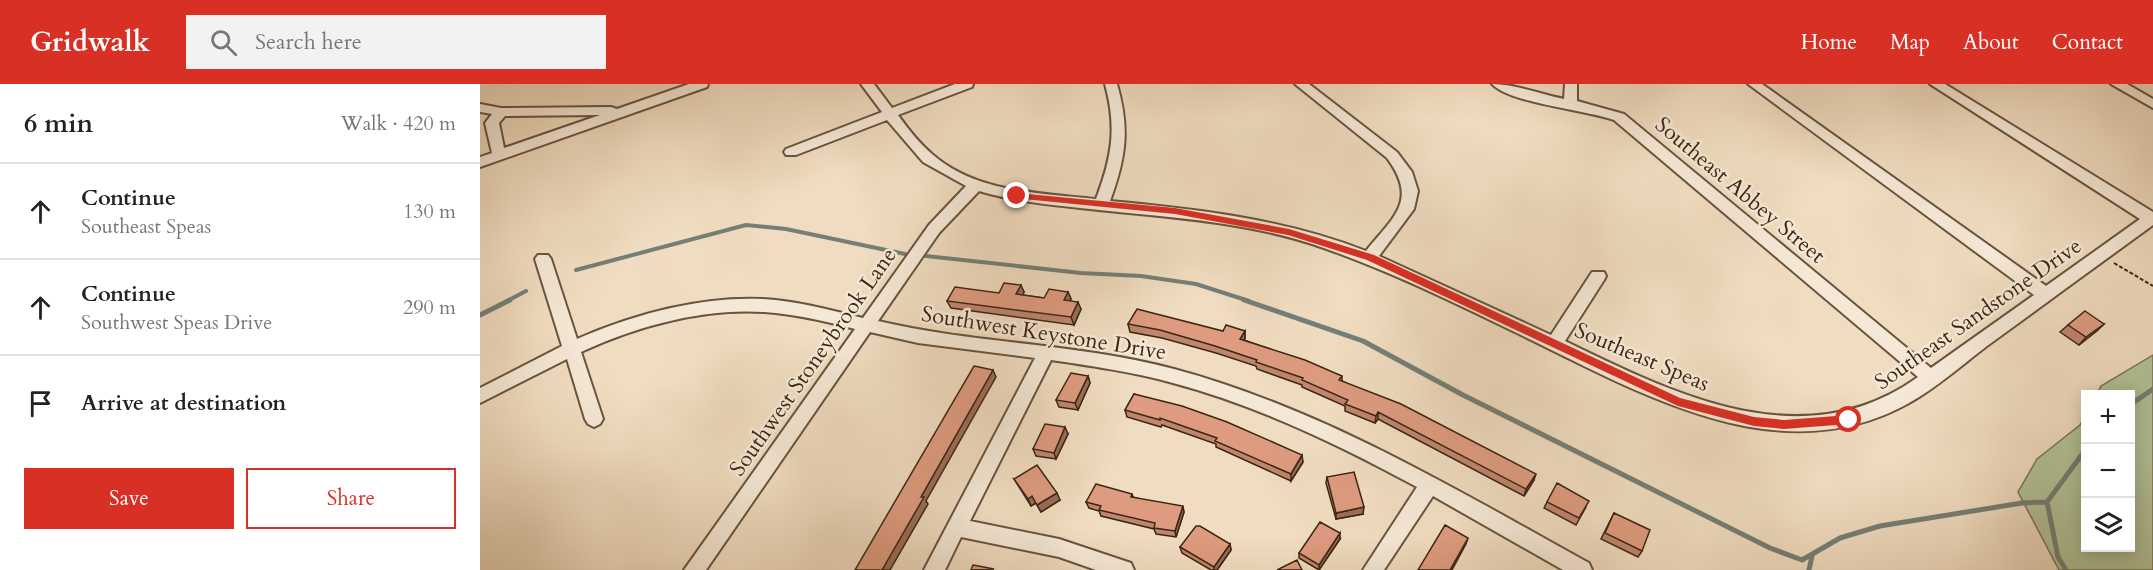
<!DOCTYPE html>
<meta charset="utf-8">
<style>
body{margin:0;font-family:Cardo,serif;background:#f2f2f2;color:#222}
.controls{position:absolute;right:18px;bottom:18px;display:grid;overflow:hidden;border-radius:0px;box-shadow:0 3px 15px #0003}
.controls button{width:54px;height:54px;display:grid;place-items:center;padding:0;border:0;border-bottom:2px solid #e0e0e0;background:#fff;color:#222;font:30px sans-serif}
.stop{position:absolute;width:18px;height:18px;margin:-14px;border:4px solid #d93025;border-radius:50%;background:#fff}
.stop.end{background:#d93025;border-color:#fff;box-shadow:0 2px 6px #0008}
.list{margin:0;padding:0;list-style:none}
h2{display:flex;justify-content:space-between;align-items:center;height:78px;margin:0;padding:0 24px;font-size:26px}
h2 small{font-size:20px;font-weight:400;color:#767676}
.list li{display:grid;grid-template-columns:39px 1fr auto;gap:18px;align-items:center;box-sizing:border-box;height:96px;padding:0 24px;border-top:2px solid #e0e0e0}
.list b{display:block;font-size:22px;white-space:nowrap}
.list p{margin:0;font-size:20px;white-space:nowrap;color:#767676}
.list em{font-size:20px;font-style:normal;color:#767676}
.actions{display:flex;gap:12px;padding:18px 24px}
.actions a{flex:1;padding:14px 0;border:2px solid #d93025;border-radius:0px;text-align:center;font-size:21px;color:#d93025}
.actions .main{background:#d93025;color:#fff}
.icon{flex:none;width:33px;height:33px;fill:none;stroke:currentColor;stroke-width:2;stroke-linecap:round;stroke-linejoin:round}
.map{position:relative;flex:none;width:1673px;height:486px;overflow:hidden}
header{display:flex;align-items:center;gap:36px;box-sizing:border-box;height:84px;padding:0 30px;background:#d93025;color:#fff}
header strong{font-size:28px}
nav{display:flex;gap:33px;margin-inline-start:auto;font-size:21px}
.search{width:420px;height:54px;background:#f2f2f2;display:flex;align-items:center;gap:15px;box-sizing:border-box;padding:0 21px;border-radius:0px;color:#767676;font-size:22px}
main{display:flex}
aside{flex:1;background:#fff}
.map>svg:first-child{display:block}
</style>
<header>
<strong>Gridwalk</strong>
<div class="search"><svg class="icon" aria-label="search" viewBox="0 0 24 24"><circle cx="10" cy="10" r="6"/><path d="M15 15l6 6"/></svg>Search here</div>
<nav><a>Home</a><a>Map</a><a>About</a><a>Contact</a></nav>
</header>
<main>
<aside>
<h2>6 min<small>Walk · 420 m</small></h2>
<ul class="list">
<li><svg class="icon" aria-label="ahead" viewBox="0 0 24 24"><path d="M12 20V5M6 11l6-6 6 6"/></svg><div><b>Continue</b><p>Southeast Speas</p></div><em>130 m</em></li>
<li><svg class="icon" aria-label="ahead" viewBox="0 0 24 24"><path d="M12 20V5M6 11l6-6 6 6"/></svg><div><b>Continue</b><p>Southwest Speas Drive</p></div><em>290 m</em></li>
<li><svg class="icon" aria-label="arrive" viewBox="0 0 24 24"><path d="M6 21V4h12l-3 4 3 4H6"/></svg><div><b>Arrive at destination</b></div></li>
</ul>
<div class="actions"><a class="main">Save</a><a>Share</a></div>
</aside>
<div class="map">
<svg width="1673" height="486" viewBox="0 0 1673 486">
<rect width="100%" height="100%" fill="#f0dcc0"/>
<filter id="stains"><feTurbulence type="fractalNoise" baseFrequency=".00333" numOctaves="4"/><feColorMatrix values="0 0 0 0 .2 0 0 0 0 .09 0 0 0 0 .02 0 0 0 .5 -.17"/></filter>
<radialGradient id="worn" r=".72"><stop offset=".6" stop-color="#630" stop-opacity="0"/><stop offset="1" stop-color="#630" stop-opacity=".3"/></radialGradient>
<path fill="#b3c297" stroke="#777455" stroke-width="1.5" d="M1673 271V486H1579L1538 408 1557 375 1600 341 1605 331 1606 464H1650V310H1617L1621 302Z"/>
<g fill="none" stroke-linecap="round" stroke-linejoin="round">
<path stroke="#757f76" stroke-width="4" d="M446 172 601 189 661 192 716 200 769 217
M96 186 266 141 306 145 425 170
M27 217 46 207"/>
<path stroke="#757f76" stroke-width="5" d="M764 216 883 257 983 311 1290 464 1322 476 1360 454 1400 442 1542 419 1567 418
M0 231 30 216
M1650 321 1673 305
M1329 486 1332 472
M1586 486 1578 473 1567 418 1606 365"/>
<defs>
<path id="minor" d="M209 0H228L227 3 0 83V73L12 69 5 39 12 30 0 28V20L21 24 131 23 137 25ZM120 31 24 64 19 39 25 32Z
M381 0H394L412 24 475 0H493L492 3 418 31C428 45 439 59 452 70 496 109 561 109 616 115 632 73 637 44 625 0H637C650 45 646 73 630 117 718 125 803 135 886 167 913 133 939 117 907 74L815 0H829L917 68 932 88 938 107 934 125 899 172 1071 251 1112 188H1124L1126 192 1124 196 1085 257C1196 311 1324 375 1438 293L1134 36C1106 26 1029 19 1012 0 1036 0 1059 10 1084 15L1085 0H1097V17L1144 30 1451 284 1554 211 1268 0H1282L1566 202 1660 135 1450 0H1465L1673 128V141C1618 181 1562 222 1507 262 1482 281 1456 304 1429 319 1299 392 1159 308 1041 251 975 219 910 187 841 163 763 136 681 133 600 124 566 120 532 117 499 107L459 149 398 237C496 260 597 259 694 285 843 325 975 405 1109 479L1112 486H1083L953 412 904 486H883L937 403C859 361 779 322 693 299 653 288 612 282 571 276L490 437 579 455 651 479 654 486H616L579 473 481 453 465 486H444L555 274 438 259 390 248 226 486H204L375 245C345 237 315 230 284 228 223 224 157 242 101 268L123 335 120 340 114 343 108 340 105 335 87 275 0 319V304L82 262 55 175 58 171H68L71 175 97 255C154 230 221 212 283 215 317 217 350 226 383 234L449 141 486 102 443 78 407 36 316 71H306L304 68 306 65 402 28Z
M1631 0H1647L1673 15V24Z"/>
</defs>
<use href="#minor" stroke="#68543e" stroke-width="4"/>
<path stroke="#3b2613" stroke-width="2" stroke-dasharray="4 2" stroke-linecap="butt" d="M1634 179 1673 202"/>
<use href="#minor" fill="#f5e8d6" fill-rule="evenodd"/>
</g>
<path fill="#bf856d" stroke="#3b2613" stroke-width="1.5" d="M544 208 542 211 564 214 588 208 591 215 590 217 601 225 594 241 471 224 467 217 519 209Z
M648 240 743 247H765V254L764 256 862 292V297L1054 396 1044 412 898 335 895 339 865 327V322L822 303V301L777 285 776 282 736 269 682 254 650 248Z
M1624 240 1599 261 1580 248 1588 241Z
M608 292 610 299 598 326 579 323 576 316Z
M654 310 823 378 811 397 736 363V360L682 341 681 343 647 333 645 326Z
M588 350 576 375 556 372 553 365Z
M847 393 883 430 856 435 846 399Z
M534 395 580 416 561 428 556 419 551 422Z
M652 410 653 413 704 428 696 453 676 450 674 445 621 432 619 427 609 424 606 418Z
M1067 418 1106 423 1096 441 1064 424Z
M1134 429 1162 467 1158 473 1121 455Z
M860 455 839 486 819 474V469Z
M750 460 751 466 737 486H731L702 469 700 463Z"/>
<path fill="#9b6c59" stroke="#3b2613" stroke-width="1.5" d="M541 201 544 208 539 218 536 210Z
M588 208 591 215 587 223 584 216Z
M598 218 601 225 594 241 591 233Z
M1624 240 1617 247 1599 261 1606 253Z
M765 247V254L761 262 760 255Z
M513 286 516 293 446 417 448 420 410 486H402L441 413Z
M608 292 610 299 598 326 595 319Z
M898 328V335L895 339 896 332Z
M585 343 588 350 576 375 574 369Z
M822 371 823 378 811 397V390Z
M1056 390 1054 396 1044 412 1046 405Z
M577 409 580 416 561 428 557 421Z
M552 412 556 419 551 422 548 415Z
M703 422 704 428 696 453 695 447Z
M884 423 883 430 856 435V429Z
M860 449V455L839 486V481Z
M988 454 986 460 972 486H970Z
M750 460 751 466 737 486H734V483Z"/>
<path fill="#de9b7f" stroke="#3b2613" stroke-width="1.5" d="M524 199 541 201 536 210 564 214 569 205 588 208 584 216 598 218 591 233 467 217 475 203 519 209Z
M657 225 743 247 746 241 765 247 760 255 825 276 862 292 859 296 921 320 1056 390 1046 405 898 328 896 332 865 320 868 316 822 296 823 294 776 278 777 276 735 262 680 246 648 240Z
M1605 227 1624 240 1606 253 1588 241Z
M494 282 513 286 441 413H444L402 486H375Z
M591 289 608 292 595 319 576 316Z
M654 310 702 322 747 338 822 371 811 390 735 357 737 354 680 334V336L645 326Z
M565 340 585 343 574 369 553 365Z
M557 381 577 409 557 421 552 412 548 415 534 395Z
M874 388 884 423 856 429 847 393Z
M1077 399 1109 417 1099 434 1067 418Z
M616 400 652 410 651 413 703 422 695 447 674 444 675 439 619 426 621 422 606 418Z
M1134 429 1170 446 1162 467 1125 449Z
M840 438 860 449 839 481 819 469Z
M965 441 988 454 970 486H938Z
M716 442H720L750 460 734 483 700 463Z
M817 476 822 486H797Z
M493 481 514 485 491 486Z"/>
<path fill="#d93025" d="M537 109 695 124 809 145 894 171 1200 314 1274 333 1304 336 1369 331 1374 336 1369 340 1304 345 1274 342 1198 322 887 176 808 151 695 130 534 114 533 112Z"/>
<g text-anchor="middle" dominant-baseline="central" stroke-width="5" stroke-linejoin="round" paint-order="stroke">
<g font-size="22" fill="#3b2613" stroke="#f5e8d6">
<text transform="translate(1260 106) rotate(40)">Southeast Abbey Street</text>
<text transform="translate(1498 230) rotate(-35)">Southeast Sandstone Drive</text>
<text transform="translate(564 249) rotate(9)">Southwest Keystone Drive</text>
<text transform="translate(1162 273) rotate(23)">Southeast Speas</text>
<text transform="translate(333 278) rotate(-55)">Southwest Stoneybrook Lane</text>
</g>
</g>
<rect width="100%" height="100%" filter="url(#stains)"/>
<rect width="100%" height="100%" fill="url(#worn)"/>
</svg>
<div class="controls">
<button>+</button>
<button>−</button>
<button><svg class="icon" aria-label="layers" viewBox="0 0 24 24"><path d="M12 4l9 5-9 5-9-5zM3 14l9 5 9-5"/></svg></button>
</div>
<div class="stop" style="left:1369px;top:336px"></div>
<div class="stop end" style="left:537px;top:112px"></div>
</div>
</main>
